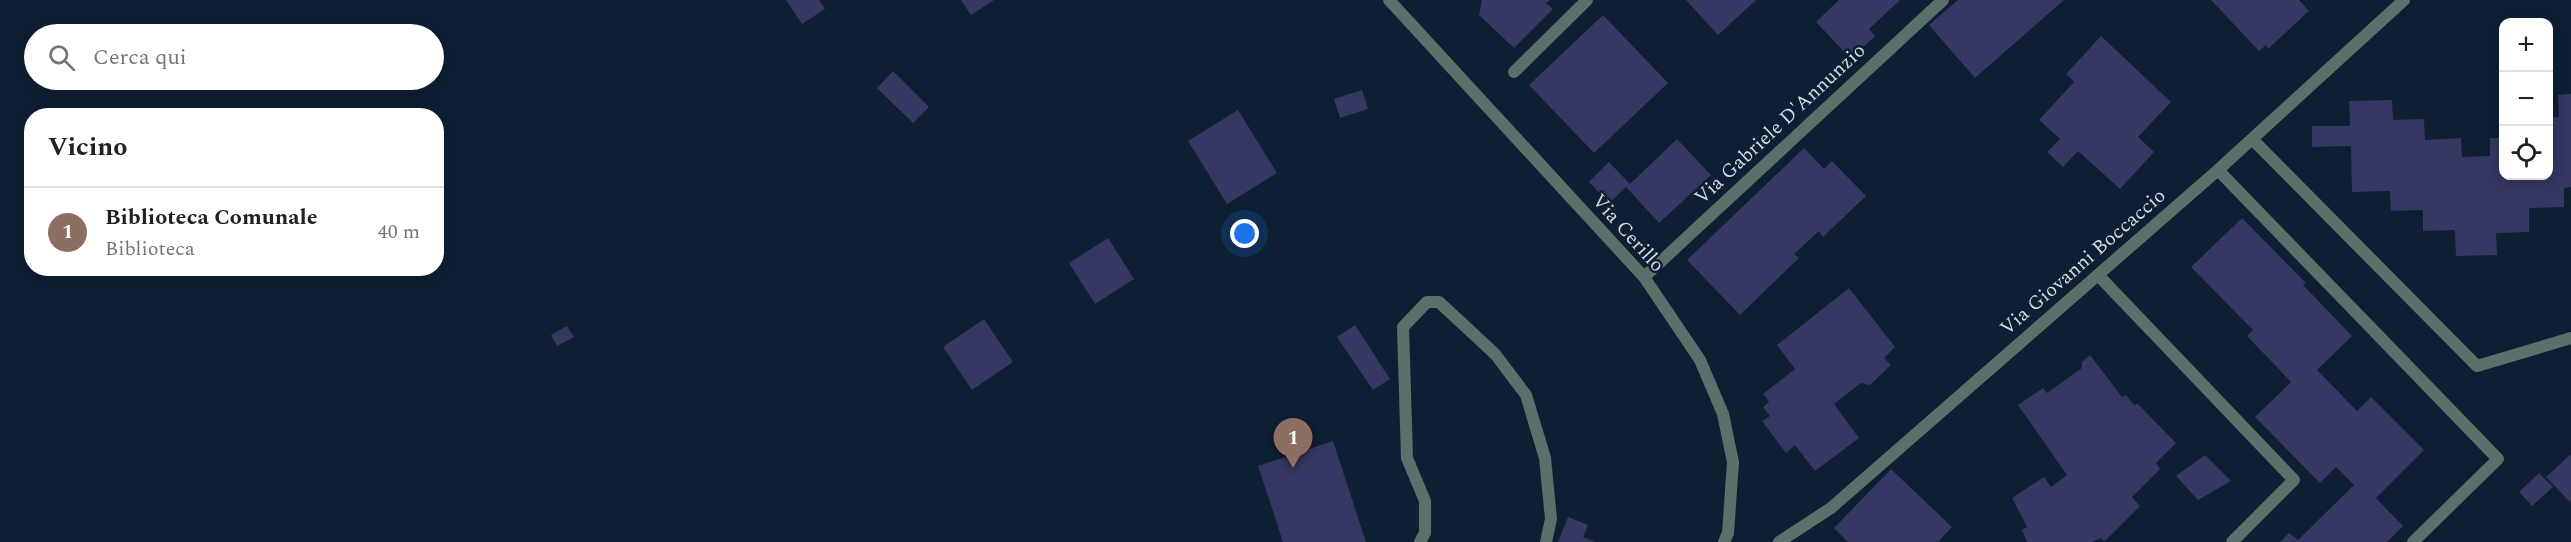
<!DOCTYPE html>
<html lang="it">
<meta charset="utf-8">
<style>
body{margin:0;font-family:Spectral,serif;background:#f2f2f2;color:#202124}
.controls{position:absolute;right:18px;top:18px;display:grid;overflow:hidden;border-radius:12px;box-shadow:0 3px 15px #0003}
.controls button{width:54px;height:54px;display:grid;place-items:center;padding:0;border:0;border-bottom:2px solid #e0e0e0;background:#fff;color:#202124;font:30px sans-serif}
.you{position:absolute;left:1245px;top:234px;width:21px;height:21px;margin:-15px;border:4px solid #fff;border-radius:50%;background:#1a73e8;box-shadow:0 0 0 9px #1a73e833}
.badge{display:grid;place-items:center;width:39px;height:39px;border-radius:50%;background:#d93025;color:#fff;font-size:20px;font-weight:700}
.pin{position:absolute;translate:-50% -50px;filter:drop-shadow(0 2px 3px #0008)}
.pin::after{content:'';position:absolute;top:32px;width:21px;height:18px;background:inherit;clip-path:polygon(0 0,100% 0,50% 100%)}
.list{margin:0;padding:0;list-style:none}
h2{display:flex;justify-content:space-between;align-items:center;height:78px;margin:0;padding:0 24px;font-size:26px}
h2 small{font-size:20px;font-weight:400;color:#757577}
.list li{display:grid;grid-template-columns:39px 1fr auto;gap:18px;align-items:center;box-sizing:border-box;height:90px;padding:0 24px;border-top:2px solid #e0e0e0}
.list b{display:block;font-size:22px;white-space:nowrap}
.list p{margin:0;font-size:20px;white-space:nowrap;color:#757577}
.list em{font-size:20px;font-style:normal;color:#757577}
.icon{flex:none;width:33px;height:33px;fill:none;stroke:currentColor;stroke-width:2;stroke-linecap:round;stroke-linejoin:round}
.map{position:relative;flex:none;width:2571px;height:542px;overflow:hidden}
.search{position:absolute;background:#fff;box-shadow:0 3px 15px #0003;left:24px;top:24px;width:420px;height:66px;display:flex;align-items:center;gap:15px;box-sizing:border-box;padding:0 21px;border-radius:33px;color:#757577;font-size:22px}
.panel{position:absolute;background:#fff;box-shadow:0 3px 15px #0003;left:24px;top:108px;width:420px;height:168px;border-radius:24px}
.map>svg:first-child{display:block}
</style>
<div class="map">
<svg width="2571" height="542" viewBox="0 0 2571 542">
<rect width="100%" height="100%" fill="#0e1f33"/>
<path fill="#363762" d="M786 0H819L825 9 802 24Z
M961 0H994L971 15Z
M1482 0H1550L1546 3 1553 9 1514 48 1479 15Z
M1686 0H1756L1718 35Z
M1839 0H1900L1869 29 1875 36 1851 59 1816 22Z
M1958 0H2064L1975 78 1929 25Z
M2211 0H2299L2309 11 2268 49 2266 45 2259 51Z
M1603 15 1668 83 1594 153 1529 85Z
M2101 36 2171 102 2138 137 2154 152 2120 189 2078 151 2063 167 2047 152 2060 139 2039 120 2074 82 2066 74Z
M893 71 929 107 913 123 877 88Z
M1362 90 1368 109 1340 118 1334 99Z
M2571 94V187L2564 188V207L2529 208V232L2496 233 2497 255 2456 256 2455 230 2423 231V210L2391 211 2390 191 2352 192 2351 146 2312 147V126H2350L2349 101 2392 100 2393 120 2424 119 2425 140 2461 138 2462 157 2490 156V138H2504V176H2548V118L2559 117 2558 95Z
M1238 110 1277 173 1227 204 1188 141Z
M1677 139 1711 175 1659 223 1626 187 1609 203 1589 182 1609 162 1630 184Z
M1804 148 1824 169 1832 161 1866 196 1823 237 1819 231 1794 254 1799 258 1740 315 1687 260Z
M2242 218 2306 283 2303 285 2352 336 2317 370 2357 411 2371 397 2424 450 2376 498 2403 526 2387 542H2280L2289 533 2298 540 2354 485 2336 467 2320 483 2255 417 2291 382 2247 336 2253 330 2191 267Z
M1108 238 1134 279 1095 304 1069 263Z
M1849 288 1895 347 1884 358 1891 365 1870 385 1861 383 1834 404 1859 438 1815 471 1795 445 1786 453 1762 421 1770 416 1763 407 1769 402 1763 394 1795 369 1777 345Z
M984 319 1013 362 972 390 943 347Z
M1355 325 1390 379 1373 390 1337 337Z
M567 326 574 337 557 346 551 335Z
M2090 355 2122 397 2126 395 2134 405 2138 404 2176 443 2156 463 2160 469 2132 497 2140 506 2104 542 2101 538 2092 542H2027L2022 530 2027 527 2012 498 2044 477 2051 487 2067 475 2018 405 2043 388 2047 393 2082 368V362Z
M1333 441 1366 542H1283L1258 466Z
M2571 454V503L2546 477Z
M2205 455 2231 481 2198 500 2176 476Z
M1891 469 1952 527 1938 542H1848L1834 528Z
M2539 473 2553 487 2532 506 2519 492Z
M1568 517 1588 525 1583 537 1596 542H1558Z"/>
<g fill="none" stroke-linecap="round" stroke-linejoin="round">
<path stroke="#5e6f6b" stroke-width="12" d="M1389 0 1644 277 1700 360 1723 414 1733 462 1728 533 1724 542
M1514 72 1587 0
M2252 139 2477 366 2571 338
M2218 170 2498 459 2413 542
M2098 275 2294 480 2232 542
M1644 277 1943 0
M1420 542 1425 533V501L1407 458 1403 327 1427 302H1439L1495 354 1526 395 1545 458 1551 519 1546 542
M1779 542 1831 508 2218 170 2404 0"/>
</g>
<g text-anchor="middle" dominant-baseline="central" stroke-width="5" stroke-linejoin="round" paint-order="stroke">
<g font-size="20" fill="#d1dcea" stroke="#0e1f33">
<text transform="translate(1780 124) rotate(-43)">Via Gabriele D'Annunzio</text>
<text transform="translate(1628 233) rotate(48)">Via Cerillo</text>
<text transform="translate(2083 262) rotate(-41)">Via Giovanni Boccaccio</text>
</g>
</g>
</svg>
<div class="controls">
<button>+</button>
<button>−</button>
<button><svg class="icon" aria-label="locate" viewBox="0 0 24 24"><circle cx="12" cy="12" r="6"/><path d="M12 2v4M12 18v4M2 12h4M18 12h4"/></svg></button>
</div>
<div class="you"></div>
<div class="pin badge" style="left:1293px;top:468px;background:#8d6e63">1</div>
<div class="search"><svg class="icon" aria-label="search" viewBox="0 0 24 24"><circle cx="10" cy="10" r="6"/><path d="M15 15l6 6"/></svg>Cerca qui</div>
<section class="panel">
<h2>Vicino<small></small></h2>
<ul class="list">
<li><span class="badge" style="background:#8d6e63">1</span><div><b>Biblioteca Comunale</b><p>Biblioteca</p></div><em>40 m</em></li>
</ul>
</section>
</div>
